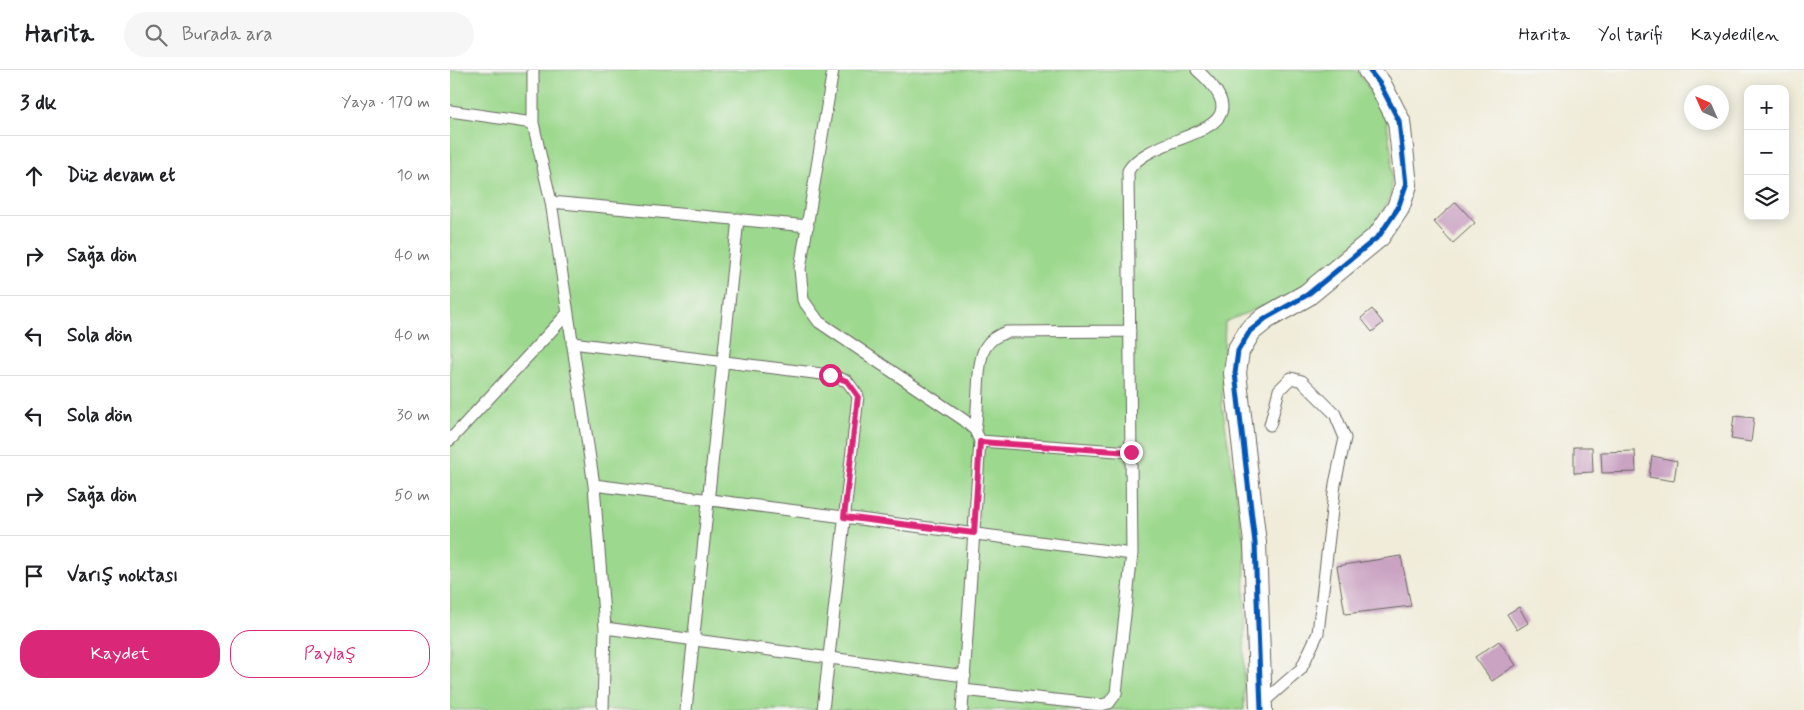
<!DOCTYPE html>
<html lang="tr">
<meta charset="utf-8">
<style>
body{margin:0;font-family:Mynerve,sans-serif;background:#f6f6f6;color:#202124}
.controls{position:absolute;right:15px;top:15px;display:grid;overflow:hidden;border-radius:10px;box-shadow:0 2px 12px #0003}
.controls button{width:45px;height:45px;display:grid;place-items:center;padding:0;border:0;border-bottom:1px solid #e0e0e0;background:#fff;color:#202124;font:25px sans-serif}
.compass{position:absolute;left:1234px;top:15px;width:45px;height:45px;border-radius:50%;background:#fff;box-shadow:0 2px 12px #0003;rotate:315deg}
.stop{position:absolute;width:15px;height:15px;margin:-11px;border:4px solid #db2777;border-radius:50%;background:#fff}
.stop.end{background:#db2777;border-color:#fff;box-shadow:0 1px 5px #0008}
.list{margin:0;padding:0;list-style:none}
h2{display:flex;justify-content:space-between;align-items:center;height:65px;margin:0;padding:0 20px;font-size:21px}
h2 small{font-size:16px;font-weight:400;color:#757577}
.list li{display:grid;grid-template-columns:32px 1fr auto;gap:15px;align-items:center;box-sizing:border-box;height:80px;padding:0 20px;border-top:1px solid #e0e0e0}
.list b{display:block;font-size:19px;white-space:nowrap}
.list em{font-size:16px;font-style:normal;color:#757577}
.actions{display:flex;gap:10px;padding:15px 20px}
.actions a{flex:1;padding:11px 0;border:1px solid #db2777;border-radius:20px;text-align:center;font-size:18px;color:#db2777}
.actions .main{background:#db2777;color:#fff}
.icon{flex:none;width:28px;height:28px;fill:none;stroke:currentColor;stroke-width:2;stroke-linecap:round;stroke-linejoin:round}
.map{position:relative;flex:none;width:1354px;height:640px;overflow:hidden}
header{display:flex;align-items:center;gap:30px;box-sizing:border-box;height:70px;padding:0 25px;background:#fff;border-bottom:1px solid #e0e0e0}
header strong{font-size:24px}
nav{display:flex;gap:28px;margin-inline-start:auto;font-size:18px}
.search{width:350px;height:45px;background:#f6f6f6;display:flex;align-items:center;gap:12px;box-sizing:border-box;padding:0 18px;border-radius:28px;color:#757577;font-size:19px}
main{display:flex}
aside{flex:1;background:#fff}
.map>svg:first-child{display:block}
</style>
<header>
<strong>Harita</strong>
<div class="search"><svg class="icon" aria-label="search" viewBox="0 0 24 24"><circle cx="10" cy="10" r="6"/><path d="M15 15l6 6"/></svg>Burada ara</div>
<nav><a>Harita</a><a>Yol tarifi</a><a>Kaydedilen</a></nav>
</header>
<main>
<aside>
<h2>3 dk<small>Yaya · 170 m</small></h2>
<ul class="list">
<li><svg class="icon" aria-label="ahead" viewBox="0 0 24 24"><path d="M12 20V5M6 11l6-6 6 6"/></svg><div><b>Düz devam et</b></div><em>10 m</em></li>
<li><svg class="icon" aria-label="right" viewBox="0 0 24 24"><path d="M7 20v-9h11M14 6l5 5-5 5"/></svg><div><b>Sağa dön</b></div><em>40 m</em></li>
<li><svg class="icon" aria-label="left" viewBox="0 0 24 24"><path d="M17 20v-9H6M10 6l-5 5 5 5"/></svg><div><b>Sola dön</b></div><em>40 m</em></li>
<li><svg class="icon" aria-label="left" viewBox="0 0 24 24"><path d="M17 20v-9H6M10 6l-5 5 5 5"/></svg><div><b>Sola dön</b></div><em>30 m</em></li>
<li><svg class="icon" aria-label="right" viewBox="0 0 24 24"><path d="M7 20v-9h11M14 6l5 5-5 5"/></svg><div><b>Sağa dön</b></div><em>50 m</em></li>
<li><svg class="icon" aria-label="arrive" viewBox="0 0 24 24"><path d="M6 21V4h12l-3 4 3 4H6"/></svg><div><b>Varış noktası</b></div></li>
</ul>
<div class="actions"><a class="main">Kaydet</a><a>Paylaş</a></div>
</aside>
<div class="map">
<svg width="1354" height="640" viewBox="0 0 1354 640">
<rect width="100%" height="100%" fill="#f6f6f2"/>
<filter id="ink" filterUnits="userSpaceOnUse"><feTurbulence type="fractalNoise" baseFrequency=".02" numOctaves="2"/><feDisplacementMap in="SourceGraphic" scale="10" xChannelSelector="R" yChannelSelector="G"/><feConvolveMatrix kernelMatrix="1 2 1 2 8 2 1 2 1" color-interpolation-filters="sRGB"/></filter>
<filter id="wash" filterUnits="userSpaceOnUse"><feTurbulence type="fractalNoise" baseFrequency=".0096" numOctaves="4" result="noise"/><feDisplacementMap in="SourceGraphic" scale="20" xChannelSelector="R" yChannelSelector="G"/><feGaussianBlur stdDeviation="1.12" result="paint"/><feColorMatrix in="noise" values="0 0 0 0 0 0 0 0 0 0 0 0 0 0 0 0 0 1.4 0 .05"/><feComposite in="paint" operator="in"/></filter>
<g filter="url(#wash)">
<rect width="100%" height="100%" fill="#f0ecd9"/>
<path fill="#9cd88d" stroke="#5c7a54" d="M0 0H907L936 46 942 87 941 123 926 157 842 224 775 252 772 334 795 478 794 640H0Z"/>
<g id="blocks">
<path fill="#caa3c3" d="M1006 132 1025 153 1003 173 984 152Z
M922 239 933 253 922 262 911 248Z
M1284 346 1304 348 1301 372 1281 369Z
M1124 377H1142L1143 402 1124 403Z
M1185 381 1186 402 1152 403 1151 382Z
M1202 386 1227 391 1224 411 1199 407Z
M951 486 961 536 895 544 887 496Z
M1069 537 1078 553 1067 560 1057 544Z
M1049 571 1066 595 1042 611 1025 587Z"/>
</g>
</g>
<g filter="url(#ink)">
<use href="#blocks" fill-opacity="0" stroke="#66655e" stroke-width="1"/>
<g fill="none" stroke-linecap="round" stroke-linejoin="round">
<defs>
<path id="lane" d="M83 0V53L101 132 144 415 155 558 153 640
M383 0 350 199 353 230 369 252 514 350 525 360 530 371 512 640
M0 41 83 53
M101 132 358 156
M122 273 380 305 397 311 408 326 373 640
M525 360C529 339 526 293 535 278 540 269 547 266 556 262L680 261
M0 370 117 244
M530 371 681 382
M144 415 682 484
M155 558 515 606
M513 620 651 635 659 633 666 623 682 484 678 101C701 60 824 68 747 0
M811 634 851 599 868 563 885 414 895 368 885 344 852 311 841 308 829 320 820 355
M236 640 288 149"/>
<path id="street" d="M811 640 805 473 785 303 788 281 800 261 816 248 857 225 929 166 948 138 956 115 949 51 930 14 919 0"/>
</defs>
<use href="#lane" stroke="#66655e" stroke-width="13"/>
<use href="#street" stroke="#66655e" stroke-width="24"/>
<use href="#lane" stroke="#fff" stroke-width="11"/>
<use href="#street" stroke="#fff" stroke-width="22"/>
<defs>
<path id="cycleway" d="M811 640 805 473 785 303 788 281 800 261 816 248 857 225 929 166 948 138 956 115 949 51 930 14 919 0"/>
</defs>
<use href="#cycleway" stroke="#f6f6f2" stroke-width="8"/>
<use href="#cycleway" stroke="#0057b8" stroke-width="5"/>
</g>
</g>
<g fill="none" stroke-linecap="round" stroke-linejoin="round" filter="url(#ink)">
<path stroke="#db2777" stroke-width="6" d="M380 305 397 311 408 326 394 447 524 463 530 372 681 382"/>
</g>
</svg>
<div class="controls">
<button>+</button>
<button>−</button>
<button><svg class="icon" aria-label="layers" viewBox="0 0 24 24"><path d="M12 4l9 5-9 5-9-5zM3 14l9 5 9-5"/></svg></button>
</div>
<svg class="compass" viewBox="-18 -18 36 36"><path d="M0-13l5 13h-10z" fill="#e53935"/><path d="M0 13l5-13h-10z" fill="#757577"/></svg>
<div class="stop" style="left:380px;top:305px"></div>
<div class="stop end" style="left:681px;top:382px"></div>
</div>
</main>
